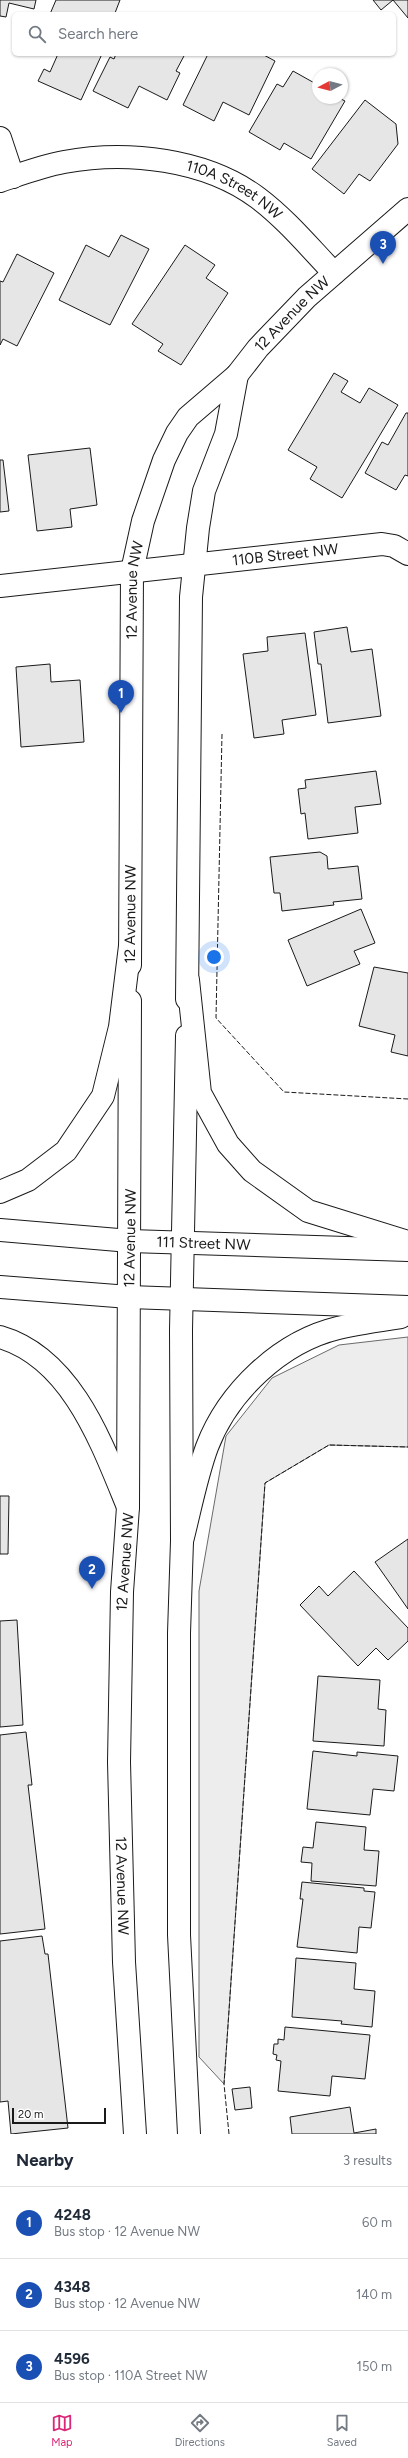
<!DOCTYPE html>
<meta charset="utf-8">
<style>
body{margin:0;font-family:Figtree,sans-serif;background:#f2f2f3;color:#1f2937}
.compass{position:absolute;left:312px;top:68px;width:36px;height:36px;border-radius:50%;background:#fff;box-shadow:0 1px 3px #0004;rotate:263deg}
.scale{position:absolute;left:12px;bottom:10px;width:94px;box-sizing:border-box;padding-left:4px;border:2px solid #1a1a1a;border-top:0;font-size:11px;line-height:14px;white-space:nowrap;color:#1a1a1a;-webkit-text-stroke:3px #fff;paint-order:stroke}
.you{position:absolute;left:214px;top:957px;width:14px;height:14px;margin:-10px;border:3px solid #fff;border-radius:50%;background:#1a73e8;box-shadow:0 0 0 6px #1a73e833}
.badge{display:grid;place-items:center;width:26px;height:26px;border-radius:50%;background:#db2777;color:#fff;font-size:13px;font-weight:700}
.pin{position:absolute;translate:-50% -33px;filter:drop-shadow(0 1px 2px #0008)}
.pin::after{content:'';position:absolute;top:21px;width:14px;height:12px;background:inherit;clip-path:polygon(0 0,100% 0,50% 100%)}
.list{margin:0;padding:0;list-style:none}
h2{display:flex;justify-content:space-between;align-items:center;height:52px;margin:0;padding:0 16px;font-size:17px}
h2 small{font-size:13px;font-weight:400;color:#747a83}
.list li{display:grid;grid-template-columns:26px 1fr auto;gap:12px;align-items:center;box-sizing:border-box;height:72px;padding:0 16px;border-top:1px solid #e0e1e3}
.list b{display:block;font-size:15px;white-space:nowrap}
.list p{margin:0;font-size:13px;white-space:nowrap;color:#747a83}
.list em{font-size:13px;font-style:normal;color:#747a83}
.icon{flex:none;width:22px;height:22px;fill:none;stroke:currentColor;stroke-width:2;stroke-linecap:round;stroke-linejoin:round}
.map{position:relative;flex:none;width:408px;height:2134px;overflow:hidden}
.search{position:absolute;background:#fff;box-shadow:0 1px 3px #0004;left:12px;right:12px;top:12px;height:44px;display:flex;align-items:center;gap:10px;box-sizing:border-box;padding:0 14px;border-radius:6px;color:#747a83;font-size:15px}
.sheet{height:268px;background:#fff}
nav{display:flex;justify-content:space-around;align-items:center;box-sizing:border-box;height:56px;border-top:1px solid #e0e1e3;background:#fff;font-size:11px;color:#747a83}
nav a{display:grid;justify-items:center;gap:2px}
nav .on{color:#db2777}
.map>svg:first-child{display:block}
</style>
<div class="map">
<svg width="408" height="2134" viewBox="0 0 408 2134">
<rect width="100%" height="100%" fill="#fff"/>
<path fill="#ededed" stroke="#6a6a6a" d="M408 1337V1447L329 1445 265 1483 224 2084 199 2057V1591L226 1436 272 1378 339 1345Z"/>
<path fill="#e6e6e6" stroke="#1a1a1a" d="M0 0H36L34 9 9 3 6 17 0 16Z
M56 0H120L115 13 118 14H50Z
M373 0H408V18L393 0 381 10Z
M58 54H102L81 100 38 81 44 69 50 72Z
M116 54H185L176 71 180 73 167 100 139 86 128 108 93 91 110 57 114 59Z
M208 54H262L275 61 249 115 223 102 214 121 183 105Z
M293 71 318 85V98H339L345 101 311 159 284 143 280 150 249 132 277 84 283 87Z
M365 100 396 124 398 144 370 181 359 174 344 194 312 169Z
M121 235 149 249 110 325 59 300 86 245 109 257Z
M185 245 215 265 206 278 228 293 181 365 158 351 163 344 132 324Z
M17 254 54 273 17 346 3 339 0 345V281L3 282Z
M334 373 348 381 341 392 360 403 369 388 398 405 342 498 310 479 317 467 288 450Z
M406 413H408V476L405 475 396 490 365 473 382 442 388 445Z
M90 448 97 505 70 509 72 527 37 531 28 455Z
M0 460H3L9 511 0 512Z
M347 627 351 652 372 649 381 716 328 723 321 664H318L314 632Z
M305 633 316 715 282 720 284 734 254 738 243 654 268 651 267 637Z
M50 664 51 682 80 680 84 742 21 747 16 667Z
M376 771 381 804 355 807 358 833 308 839 305 813 301 814 298 789 306 788 305 780Z
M320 852 327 856 328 869 358 866 362 899 333 902 334 905 282 911 280 893H274L270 857Z
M361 909 375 943 354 951 360 964 307 986 288 940Z
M374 967 408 973V1056L391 1052 395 1035 359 1026Z
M0 1496H9L8 1554H0Z
M408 1539V1609L375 1562Z
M354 1571 408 1628V1641L388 1660 376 1648 358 1666 300 1605 319 1586 328 1596Z
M17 1620 23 1725 0 1727V1621Z
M318 1676 380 1680 378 1709 386 1710 384 1746 313 1741Z
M26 1732 32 1785H28L45 1929 0 1934V1735Z
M313 1751 357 1756V1752L398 1756 394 1791 373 1789 370 1815 307 1809Z
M316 1822 366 1827 364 1850 379 1851 376 1886 311 1881 312 1863 301 1862 303 1847 313 1848Z
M302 1882 364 1888V1891L375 1892 371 1928 359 1927 357 1953 297 1947 303 1899H300Z
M42 1936 45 1954H48L68 2128 11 2134 8 2101 0 2102V1941Z
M296 1958 356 1963 354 1989 375 1991 372 2027 341 2024 342 2021 292 2017Z
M285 2027 370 2035 365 2079 332 2076 330 2096 278 2091 281 2061 276 2060 277 2055 273 2054 274 2044H278V2039L284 2040Z
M250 2087 252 2108 235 2110 232 2089Z
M350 2107 354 2133 376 2129V2134H292L290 2117Z"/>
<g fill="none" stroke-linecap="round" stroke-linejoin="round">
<defs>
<g id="minor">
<path d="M0 138 13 177"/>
<path id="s1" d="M0 181C21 174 42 166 64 162 127 150 206 159 258 198 286 219 310 248 334 273"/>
<path id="s2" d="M0 586 382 544 394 546 408 554"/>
<path id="s3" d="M130 965 132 571 143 521 164 460 177 433 188 417 237 375 258 348 307 297 408 209"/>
<path d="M187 999 191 597 198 528 204 491 226 434 237 375"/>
<path id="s4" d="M130 1001 128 1507 122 1592 119 1762 124 1962 135 2134"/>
<path d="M187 1036 181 1330 182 1541 179 1633V1935L189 2134"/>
</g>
<g id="major">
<path d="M188 980 200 1093 228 1144 252 1171 308 1211 408 1242"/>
<path d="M0 1192 28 1180 66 1151 103 1096 120 1027 130 946"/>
<path id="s5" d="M0 1230 130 1241 408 1250"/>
<path d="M0 1287 129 1297 408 1307"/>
<path d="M0 1337C72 1358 102 1444 128 1507"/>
<path d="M182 1541C190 1510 196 1477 207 1447 228 1392 280 1342 338 1328 359 1323 380 1320 401 1317"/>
</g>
</defs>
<use href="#minor" stroke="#1a1a1a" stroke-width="24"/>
<use href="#major" stroke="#1a1a1a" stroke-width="24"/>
<use href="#minor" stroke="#fff" stroke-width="22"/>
<use href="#major" stroke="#fff" stroke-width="22"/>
<path stroke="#1a1a1a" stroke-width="1" stroke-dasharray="5 2" stroke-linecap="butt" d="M222 734 216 1018 284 1092 408 1099
M229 2134 224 2084 265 1483 329 1445 408 1447"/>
</g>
<g text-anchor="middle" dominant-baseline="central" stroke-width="3" stroke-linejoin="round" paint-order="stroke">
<g font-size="15" fill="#1a1a1a" stroke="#fff">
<text stroke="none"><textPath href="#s1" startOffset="244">110A Street NW</textPath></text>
<text stroke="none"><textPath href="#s3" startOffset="706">12 Avenue NW</textPath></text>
<text stroke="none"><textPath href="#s2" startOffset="287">110B Street NW</textPath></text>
<text stroke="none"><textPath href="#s3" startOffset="375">12 Avenue NW</textPath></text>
<text stroke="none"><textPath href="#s3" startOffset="51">12 Avenue NW</textPath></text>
<text transform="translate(130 1238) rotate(-89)">12 Avenue NW</text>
<text stroke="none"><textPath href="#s5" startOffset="204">111 Street NW</textPath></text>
<text transform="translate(125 1562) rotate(-86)">12 Avenue NW</text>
<text stroke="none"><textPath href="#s4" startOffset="885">12 Avenue NW</textPath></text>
</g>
</g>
</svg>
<svg class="compass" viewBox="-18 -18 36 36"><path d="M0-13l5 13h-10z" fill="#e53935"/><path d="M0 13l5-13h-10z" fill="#747a83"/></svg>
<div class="scale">20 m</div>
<div class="you"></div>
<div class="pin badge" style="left:121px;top:713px;background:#1a4fb4">1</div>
<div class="pin badge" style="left:92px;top:1589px;background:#1a4fb4">2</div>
<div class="pin badge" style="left:383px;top:264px;background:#1a4fb4">3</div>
<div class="search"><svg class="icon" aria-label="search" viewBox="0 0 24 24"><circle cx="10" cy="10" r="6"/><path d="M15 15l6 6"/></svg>Search here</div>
</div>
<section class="sheet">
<h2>Nearby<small>3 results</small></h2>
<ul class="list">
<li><span class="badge" style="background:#1a4fb4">1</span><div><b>4248</b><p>Bus stop · 12 Avenue NW</p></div><em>60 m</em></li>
<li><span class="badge" style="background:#1a4fb4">2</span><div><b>4348</b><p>Bus stop · 12 Avenue NW</p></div><em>140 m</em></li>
<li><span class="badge" style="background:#1a4fb4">3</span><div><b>4596</b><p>Bus stop · 110A Street NW</p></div><em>150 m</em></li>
</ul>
</section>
<nav>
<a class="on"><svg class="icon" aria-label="map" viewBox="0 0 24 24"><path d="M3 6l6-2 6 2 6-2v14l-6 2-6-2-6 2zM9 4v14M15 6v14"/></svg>Map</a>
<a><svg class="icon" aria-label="directions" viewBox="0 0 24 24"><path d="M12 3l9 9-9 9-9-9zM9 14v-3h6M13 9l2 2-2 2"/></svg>Directions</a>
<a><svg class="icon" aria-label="saved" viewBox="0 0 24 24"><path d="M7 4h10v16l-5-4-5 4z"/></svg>Saved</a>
</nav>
